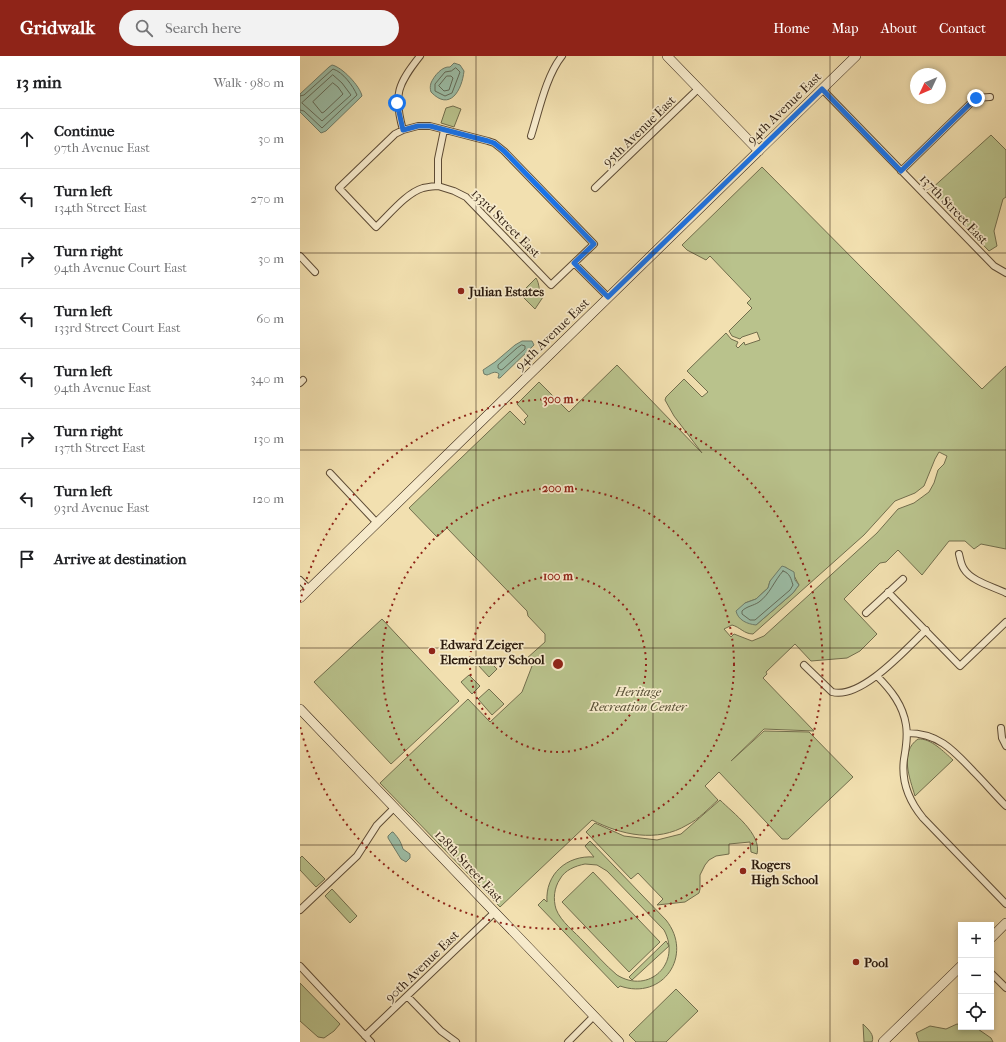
<!DOCTYPE html>
<meta charset="utf-8">
<style>
body{margin:0;font-family:"IM FELL French Canon",serif;background:#f2f2f2;color:#202124}
.controls{position:absolute;right:12px;bottom:12px;display:grid;overflow:hidden;border-radius:0px;box-shadow:0 2px 6px #0003}
.controls button{width:36px;height:36px;display:grid;place-items:center;padding:0;border:0;border-bottom:1px solid #e0e0e0;background:#fff;color:#202124;font:20px sans-serif}
.compass{position:absolute;left:610px;top:12px;width:36px;height:36px;border-radius:50%;background:#fff;box-shadow:0 2px 6px #0003;rotate:226deg}
.stop{position:absolute;width:12px;height:12px;margin:-9px;border:3px solid #1a73e8;border-radius:50%;background:#fff}
.stop.end{background:#1a73e8;border-color:#fff;box-shadow:0 1px 4px #0008}
.list{margin:0;padding:0;list-style:none}
h2{display:flex;justify-content:space-between;align-items:center;height:52px;margin:0;padding:0 16px;font-size:17px}
h2 small{font-size:13px;font-weight:400;color:#757577}
.list li{display:grid;grid-template-columns:26px 1fr auto;gap:12px;align-items:center;box-sizing:border-box;height:60px;padding:0 16px;border-top:1px solid #e0e0e0}
.list b{display:block;font-size:15px;white-space:nowrap}
.list p{margin:0;font-size:13px;white-space:nowrap;color:#757577}
.list em{font-size:13px;font-style:normal;color:#757577}
.icon{flex:none;width:22px;height:22px;fill:none;stroke:currentColor;stroke-width:2;stroke-linecap:round;stroke-linejoin:round}
.map{position:relative;flex:none;width:706px;height:986px;overflow:hidden}
header{display:flex;align-items:center;gap:24px;box-sizing:border-box;height:56px;padding:0 20px;background:#8f2418;color:#fff}
header strong{font-size:19px}
nav{display:flex;gap:22px;margin-inline-start:auto;font-size:14px}
.search{width:280px;height:36px;background:#f2f2f2;display:flex;align-items:center;gap:10px;box-sizing:border-box;padding:0 14px;border-radius:22px;color:#757577;font-size:15px}
main{display:flex}
aside{flex:1;background:#fff}
.map>svg:first-child{display:block}
</style>
<header>
<strong>Gridwalk</strong>
<div class="search"><svg class="icon" aria-label="search" viewBox="0 0 24 24"><circle cx="10" cy="10" r="6"/><path d="M15 15l6 6"/></svg>Search here</div>
<nav><a>Home</a><a>Map</a><a>About</a><a>Contact</a></nav>
</header>
<main>
<aside>
<h2>13 min<small>Walk · 980 m</small></h2>
<ul class="list">
<li><svg class="icon" aria-label="ahead" viewBox="0 0 24 24"><path d="M12 20V5M6 11l6-6 6 6"/></svg><div><b>Continue</b><p>97th Avenue East</p></div><em>30 m</em></li>
<li><svg class="icon" aria-label="left" viewBox="0 0 24 24"><path d="M17 20v-9H6M10 6l-5 5 5 5"/></svg><div><b>Turn left</b><p>134th Street East</p></div><em>270 m</em></li>
<li><svg class="icon" aria-label="right" viewBox="0 0 24 24"><path d="M7 20v-9h11M14 6l5 5-5 5"/></svg><div><b>Turn right</b><p>94th Avenue Court East</p></div><em>30 m</em></li>
<li><svg class="icon" aria-label="left" viewBox="0 0 24 24"><path d="M17 20v-9H6M10 6l-5 5 5 5"/></svg><div><b>Turn left</b><p>133rd Street Court East</p></div><em>60 m</em></li>
<li><svg class="icon" aria-label="left" viewBox="0 0 24 24"><path d="M17 20v-9H6M10 6l-5 5 5 5"/></svg><div><b>Turn left</b><p>94th Avenue East</p></div><em>340 m</em></li>
<li><svg class="icon" aria-label="right" viewBox="0 0 24 24"><path d="M7 20v-9h11M14 6l5 5-5 5"/></svg><div><b>Turn right</b><p>137th Street East</p></div><em>130 m</em></li>
<li><svg class="icon" aria-label="left" viewBox="0 0 24 24"><path d="M17 20v-9H6M10 6l-5 5 5 5"/></svg><div><b>Turn left</b><p>93rd Avenue East</p></div><em>120 m</em></li>
<li><svg class="icon" aria-label="arrive" viewBox="0 0 24 24"><path d="M6 21V4h12l-3 4 3 4H6"/></svg><div><b>Arrive at destination</b></div></li>
</ul>
</aside>
<div class="map">
<svg width="706" height="986" viewBox="0 0 706 986">
<rect width="100%" height="100%" fill="#f2e0b0"/>
<filter id="stains"><feTurbulence type="fractalNoise" baseFrequency=".005" numOctaves="4"/><feColorMatrix values="0 0 0 0 .2 0 0 0 0 .09 0 0 0 0 .02 0 0 0 .5 -.17"/></filter>
<radialGradient id="worn" r=".72"><stop offset=".6" stop-color="#630" stop-opacity="0"/><stop offset="1" stop-color="#630" stop-opacity=".3"/></radialGradient>
<path fill="#b9c28c" stroke="#726e4d" fill-rule="evenodd" d="M153 50 161 53 154 71 141 67 146 52Z
M691 79 706 94V141L703 143 694 175 697 190 689 195 630 134Z
M462 111 682 333 706 310V493L681 488 674 493 665 485H649L622 519 598 494 586 506 580 507 544 543 577 578 560 595 547 602 511 605 495 588 466 616 467 618 463 622 514 675 464 673 431 705 464 675 509 676 553 721 488 783H482L419 716 405 730 418 744C408 753 399 763 387 769 357 787 321 779 292 764L200 851 80 727 168 643 190 666 222 636 232 610 226 603 245 586V578L228 560 227 555 147 472 137 481 109 452 210 355 224 369 226 366 224 364 228 360 217 348 239 326 269 356 317 309 402 397 374 360 365 344 366 341 384 323 402 341 408 336 387 315 426 277 431 283 438 286 436 290 438 292 444 286 445 289 460 284 457 276 442 281 440 283 432 280 429 275 452 252 447 247 451 243 410 200 406 204 387 194 382 189ZM639 396 647 400 644 408 638 414 634 427 629 436 614 447 598 453 577 477 464 580 452 585 434 578 431 581 424 573 432 569C440 571 444 578 453 578L564 479 595 445 615 437 624 430 635 403ZM485 511 492 516 499 529 493 537 456 569 445 547 456 543 468 532 470 525Z
M236 222C240 228 238 235 243 241L235 253 220 238Z
M82 563 159 645 91 708 14 626Z
M186 602 197 613 189 621 178 609Z
M169 619 180 630 172 638 161 626Z
M189 633 204 648 192 659 178 643Z
M618 683C631 682 644 696 653 704L615 740C610 723 599 696 618 683Z
M420 744C433 757 462 778 457 798L451 796 450 786 429 788V798L416 800 409 804 405 809 400 819V833L399 837 385 846 357 849 363 843 338 817 331 823 286 776 295 767 324 780 357 784 381 778Z
M290 785 366 864C394 899 363 945 320 930L318 932 238 849 244 843 247 846C245 818 267 799 294 801L285 790ZM285 808 297 809 307 815 364 874C382 907 349 939 317 919 305 909 295 897 284 886 275 876 261 866 256 853 253 843 254 832 260 823 265 814 275 810 285 808Z
M2 800 25 823 16 831 0 814V802Z
M293 816 360 886 329 916 262 846Z
M32 833 57 860 50 867 25 840Z
M366 885 369 890 332 924 329 921Z
M0 927 40 968 34 975 24 982 18 981 0 965Z
M376 933 398 955 366 986H336L329 979Z
M563 968C568 973 575 979 572 986H564Z
M657 968 661 969V971H675L691 982 693 986H619L616 977 630 970 646 973Z"/>
<path fill="#9cbea7" stroke="#6f7d6a" d="M154 7 160 9 164 15C162 34 150 56 131 36 130 33 130 30 131 27 134 20 142 10 150 11Z
M32 9C42 11 60 30 62 40L26 75 21 77 0 56V38L29 11Z
M222 285H232L234 289 200 322H198L199 318C195 314 191 318 187 319L184 318 183 314 195 306 215 289Z
M482 510 485 511 494 516 495 524 499 529 493 537 456 569C447 568 438 564 436 555L445 547 456 543 468 532 470 525Z
M92 776H93C99 783 100 784 103 793L110 798V802L106 806 101 803 88 782V780Z"/>
<g fill="none" stroke-linecap="round" stroke-linejoin="round">
<path stroke="#646c5a" stroke-width="1" d="M156 12 160 16 152 37 145 40 135 35V28L145 16 151 15Z
M33 19 42 27 51 39 22 65 2 47Z
M147 20H151L153 22 149 34 144 35 139 30Z
M33 27 38 31 43 38 24 56 22 57 13 46Z
M0 40 4 39 33 13C43 16 53 30 57 39L22 72 4 55 0 54
M222 289 225 290V293L203 313 201 314 198 312V309L217 292Z
M483 515C490 517 491 523 493 529L490 534 455 564H450L442 558V555C447 550 453 550 459 546 470 538 474 525 483 515Z"/>
<defs>
<path id="street" d="M120 0C98 28 93 38 103 74L95 78 39 132 76 171C89 159 106 137 123 132 128 131 133 130 138 130V103L144 74
M522 33 694 210 706 217
M103 74 118 70H130L188 85 194 87 204 95 294 188 251 229 166 141 154 135 138 130
M231 80C239 55 246 20 262 0
M601 115 676 42 690 41
M295 132 398 33
M0 200 15 216
M274 207 308 241
M0 327 3 324
M30 417 77 467
M659 498C660 502 661 509 664 513 671 525 694 531 706 537
M0 524 9 533
M588 536 660 610 706 566
M566 557 603 523
M504 609 532 636C561 644 606 593 626 574
M577 620C591 634 603 649 606 669 608 681 606 691 604 703 601 725 609 745 623 762L706 848
M701 672 702 682 706 690
M607 677C639 677 654 695 674 716 685 727 695 739 706 750
M0 854 57 800 77 769 95 751
M0 910 71 986
M691 917 706 932
M107 940 141 975 156 986
M65 980 195 856
M268 986 294 960"/>
<path id="secondary" d="M367 0 459 95
M0 542 556 0
M0 653 319 986
M691 882 706 867
M583 986 661 910"/>
</defs>
<use href="#street" stroke="#5e4c36" stroke-width="8"/>
<use href="#secondary" stroke="#2c1b0e" stroke-width="10"/>
<use href="#street" stroke="#f7ebcc" stroke-width="6"/>
<use href="#secondary" stroke="#f7ebcc" stroke-width="9"/>
</g>
<g fill="none" stroke-linecap="round" stroke-linejoin="round">
<path stroke="#1a73e8" stroke-width="5" d="M97 47 103 74 118 70H130L188 85 194 87 204 95 294 188 274 207 308 241 522 33 601 115 676 42"/>
</g>
<path fill="none" stroke="#2c1b0e" stroke-width="1" stroke-opacity="0.55" d="M176 0V986M353 0V986M530 0V986M0 197H706M0 394H706M0 592H706M0 789H706"/>
<g fill="none" stroke="#8f2418" stroke-width="2" stroke-dasharray="2 4">
<circle cx="258" cy="608" r="88"/>
<circle cx="258" cy="608" r="176"/>
<path d="M0 546A265 265 0 1 1 0 670"/>
</g>
<g fill="#8f2418" stroke="#f7ebcc" stroke-width="1.5">
<circle cx="161" cy="235" r="4"/>
<circle cx="132" cy="595" r="4"/>
<circle cx="443" cy="815" r="4"/>
<circle cx="556" cy="906" r="4"/>
</g>
<g text-anchor="middle" dominant-baseline="central" stroke-width="3.5" stroke-linejoin="round" paint-order="stroke">
<g font-size="13" fill="#2c1b0e" stroke="#f7ebcc">
<text transform="translate(484 52) rotate(-44)">94th Avenue East</text>
<text transform="translate(339 75) rotate(-44)">95th Avenue East</text>
<text transform="translate(654 153) rotate(46)">137th Street East</text>
<text transform="translate(206 167) rotate(45)">133rd Street East</text>
<text transform="translate(252 278) rotate(-44)">94th Avenue East</text>
<text transform="translate(169 810) rotate(47)">128th Street East</text>
<text transform="translate(122 910) rotate(-44)">90th Avenue East</text>
</g>
<g font-size="13" font-weight="bold" fill="#2c1b0e" stroke="#f7ebcc" text-anchor="start">
<text x="169" y="235">Julian Estates</text>
<text x="140" y="588">Edward Zeiger<tspan x="140" dy="15">Elementary School</tspan></text>
<text x="451" y="808">Rogers<tspan x="451" dy="15">High School</tspan></text>
<text x="564" y="906">Pool</text>
</g>
<g font-size="13" font-style="italic" fill="#564d34" stroke="#f7ebcc">
<text x="338" y="635">Heritage<tspan x="338" dy="15">Recreation Center</tspan></text>
</g>
</g>
<circle cx="258" cy="608" r="6" fill="#8f2418" stroke="#f7ebcc" stroke-width="2"/>
<g font-size="12" text-anchor="middle" font-weight="bold" fill="#8f2418" stroke="#f7ebcc" stroke-width="3.5" stroke-linejoin="round" paint-order="stroke">
<text x="258" y="347">300 m</text>
<text x="258" y="436">200 m</text>
<text x="258" y="524">100 m</text>
</g>
<rect width="100%" height="100%" filter="url(#stains)"/>
<rect width="100%" height="100%" fill="url(#worn)"/>
</svg>
<div class="controls">
<button>+</button>
<button>−</button>
<button><svg class="icon" aria-label="locate" viewBox="0 0 24 24"><circle cx="12" cy="12" r="6"/><path d="M12 2v4M12 18v4M2 12h4M18 12h4"/></svg></button>
</div>
<svg class="compass" viewBox="-18 -18 36 36"><path d="M0-13l5 13h-10z" fill="#e53935"/><path d="M0 13l5-13h-10z" fill="#757577"/></svg>
<div class="stop" style="left:97px;top:47px"></div>
<div class="stop end" style="left:676px;top:42px"></div>
</div>
</main>
